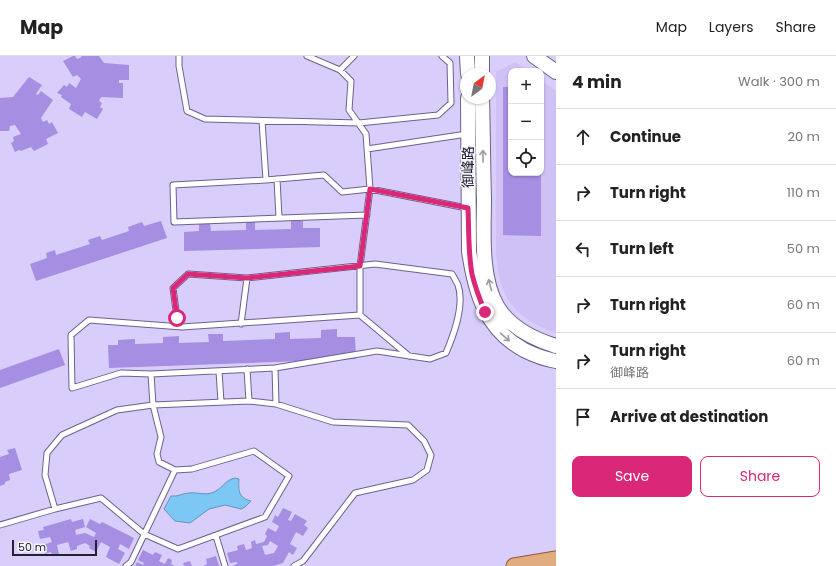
<!DOCTYPE html>
<meta charset="utf-8">
<style>
body{margin:0;font-family:Poppins,"Noto Sans SC",sans-serif;background:#f2f2f2;color:#222}
.controls{position:absolute;right:12px;top:12px;display:grid;overflow:hidden;border-radius:8px;box-shadow:0 1px 3px #0004}
.controls button{width:36px;height:36px;display:grid;place-items:center;padding:0;border:0;border-bottom:1px solid #e0e0e0;background:#fff;color:#222;font:20px sans-serif}
.compass{position:absolute;left:460px;top:12px;width:36px;height:36px;border-radius:50%;background:#fff;box-shadow:0 1px 3px #0004;rotate:32deg}
.scale{position:absolute;left:12px;bottom:10px;width:85px;box-sizing:border-box;padding-left:4px;border:2px solid #252132;border-top:0;font-size:11px;line-height:14px;white-space:nowrap;color:#252132;-webkit-text-stroke:3px #f6f4fe;paint-order:stroke}
.stop{position:absolute;width:12px;height:12px;margin:-9px;border:3px solid #db2777;border-radius:50%;background:#fff}
.stop.end{background:#db2777;border-color:#fff;box-shadow:0 1px 4px #0008}
.list{margin:0;padding:0;list-style:none}
h2{display:flex;justify-content:space-between;align-items:center;height:52px;margin:0;padding:0 16px;font-size:17px}
h2 small{font-size:13px;font-weight:400;color:#767676}
.list li{display:grid;grid-template-columns:26px 1fr auto;gap:12px;align-items:center;box-sizing:border-box;height:56px;padding:0 16px;border-top:1px solid #e0e0e0}
.list b{display:block;font-size:15px;white-space:nowrap}
.list p{margin:0;font-size:13px;white-space:nowrap;color:#767676}
.list em{font-size:13px;font-style:normal;color:#767676}
.actions{display:flex;gap:8px;padding:12px 16px}
.actions a{flex:1;padding:9px 0;border:1px solid #db2777;border-radius:8px;text-align:center;font-size:14px;color:#db2777}
.actions .main{background:#db2777;color:#fff}
.icon{flex:none;width:22px;height:22px;fill:none;stroke:currentColor;stroke-width:2;stroke-linecap:round;stroke-linejoin:round}
.map{position:relative;flex:none;width:556px;height:510px;overflow:hidden}
header{display:flex;align-items:center;gap:24px;box-sizing:border-box;height:56px;padding:0 20px;background:#fff;border-bottom:1px solid #e0e0e0}
header strong{font-size:19px}
nav{display:flex;gap:22px;margin-inline-start:auto;font-size:14px}
main{display:flex}
aside{flex:1;background:#fff}
.map>svg:first-child{display:block}
</style>
<header>
<strong>Map</strong>
<nav><a>Map</a><a>Layers</a><a>Share</a></nav>
</header>
<main>
<div class="map">
<svg width="556" height="510" viewBox="0 0 556 510">
<rect width="100%" height="100%" fill="#d8cdfb"/>
<path fill="#cfc1f5" d="M515 6 528 15H511V117H541V24L556 35V277L547 274 530 265 517 255 508 244 502 231 498 216 496 195V16Z"/>
<path fill="#7cc7f4" stroke="#6295ba" d="M235 422 239 423C238 435 239 442 251 445L245 451 241 453 225 449 209 453 190 467 175 465 164 453 171 440C178 441 183 437 189 437 198 436 206 440 214 436 223 432 225 424 235 422Z"/>
<path fill="#a68ee2" fill-rule="evenodd" d="M73 0H75L77 3 82 1 81 0H99L104 7 129 9V24H119V27H123V42L101 41 99 45 102 47 100 51 103 53 97 63 85 56 82 61 69 53 71 48 61 41 62 39 57 37 64 29 67 31 69 27 76 32 81 23 77 19 73 21 63 5Z
M29 21 42 29 36 38 38 39 41 35 53 44 41 62 43 66 47 64 49 68 52 66 58 77 46 83 48 88 34 95 31 91 21 95 19 94 15 96 11 87 14 85 13 81 21 78 15 69 10 70 9 75H0V42L13 41Z
M503 31H511V117H541V180L503 179Z
M161 165 167 182 36 225 30 208 47 202 46 197 55 194 56 199 90 188 88 184 100 180 102 184 129 175 128 171 142 166 144 170Z
M291 165H303V172H320V191L184 195V176L199 175V167H210L211 175 246 174V166H255V174L291 173Z
M337 273V281H355L356 303 109 312 108 289H118V284L135 283V288L163 287V281L179 280V287L209 286 208 278H223V285L275 283V277L290 276V283L321 282V274Z
M59 293 65 309 0 332V314Z
M15 392 22 414 9 418 10 424 5 426V428L0 430V401L9 398 7 394Z
M283 452 292 456 288 464 291 465 295 458 307 465 304 469 308 472 303 480 296 476 290 488 297 492 293 499 289 496 283 507 273 510H232L237 508V506L230 507 227 497 238 494 237 490 244 488 246 494 252 492 251 486 255 484 256 488 264 486 267 480 265 478 268 472 276 476 279 470 272 466 275 459 278 461ZM270 485 278 490 274 497 265 499 262 490 268 489Z
M71 463 72 466 83 463 85 471 75 474 76 479 85 477 94 481 96 477 86 471 90 463 100 468 102 466 134 482 129 493 120 488 118 493 125 497 119 508 106 501 110 491 101 486 96 496 89 492 90 490 85 487 77 490V493L71 495 68 486 57 489 59 498 52 499 51 496 45 498 43 489 52 486 50 481 40 483 38 475 44 474 43 471Z
M143 494 153 499 155 496 162 499 159 505 165 508 168 502 172 504 171 508 175 510H135L137 506 143 509 144 507 138 504Z
M216 500 219 510H203L207 508 206 503Z
M190 505 192 510H184L183 507Z"/>
<g fill="none" stroke-linecap="round" stroke-linejoin="round">
<defs>
<path id="lane" d="M179 0V10L187 55 205 63 359 67 438 59 451 47 450 7 442 0
M307 0 340 14 351 25 349 54 366 78 370 133 360 210V259
M340 14 354 0
M262 65 266 124
M367 93 467 78
M277 123 279 162
M367 159 174 166 173 129 266 124 324 119 342 136 370 133 467 152
M241 268 247 222
M182 271 177 262 173 232 188 218 247 222 375 208 452 218C454 221 456 225 458 229 465 249 454 278 446 297L430 303 377 295 275 312 151 318 121 317 72 332 71 279 89 264 182 271 360 259 409 300
M275 312 276 348
M247 313 249 345
M219 315 221 346
M151 318 153 349 161 381 157 398 159 406 175 414
M55 453 45 419 47 397 62 379 117 354 153 349 249 345 276 348 333 366 408 369 424 385 431 399 427 414 413 424 355 437 303 505 294 510
M0 469 55 453 101 442 144 478 178 493 265 461 289 420 254 395 192 413 175 414 131 506 126 510
M216 480 225 510"/>
<path id="secondary" d="M467 0 468 18
M482 0V18
M534 0 556 16
M468 42 469 195C475 236 485 273 524 294 534 299 545 303 556 305
M482 42C483 75 483 109 484 142 484 176 480 220 497 250 510 272 533 283 556 290"/>
<path id="primary" d="M514 510 556 503"/>
</defs>
<use href="#lane" stroke="#6d628b" stroke-width="7"/>
<use href="#secondary" stroke="#6d628b" stroke-width="16"/>
<use href="#primary" stroke="#92582e" stroke-width="17"/>
<use href="#lane" stroke="#fff" stroke-width="5"/>
<use href="#secondary" stroke="#fff" stroke-width="14"/>
<use href="#primary" stroke="#e1ad80" stroke-width="15"/>
</g>
<defs><path id="oneway-shaft" d="M-6 0H5M1.5-3L5.5 0L1.5 3" fill="none" stroke-width="1.6" stroke-linecap="round" stroke-linejoin="round"/></defs>
<g stroke="#9d9ba3">
<use href="#oneway-shaft" transform="translate(483 100) rotate(-91)"/>
<use href="#oneway-shaft" transform="translate(490 229) rotate(-105)"/>
<use href="#oneway-shaft" transform="translate(505 281) rotate(41)"/>
</g>
<g fill="none" stroke-linecap="round" stroke-linejoin="round">
<path stroke="#db2777" stroke-width="5" d="M177 262 173 232 188 218 247 222 360 210 370 133 468 152C469 174 468 196 472 218 475 231 480 244 485 256"/>
</g>
<g text-anchor="middle" dominant-baseline="central" stroke-width="3" stroke-linejoin="round" paint-order="stroke">
<g font-size="14" fill="#252132" stroke="#f6f4fe">
<text transform="translate(468 111) rotate(-90)">御峰路</text>
</g>
</g>
</svg>
<div class="controls">
<button>+</button>
<button>−</button>
<button><svg class="icon" aria-label="locate" viewBox="0 0 24 24"><circle cx="12" cy="12" r="6"/><path d="M12 2v4M12 18v4M2 12h4M18 12h4"/></svg></button>
</div>
<svg class="compass" viewBox="-18 -18 36 36"><path d="M0-13l5 13h-10z" fill="#e53935"/><path d="M0 13l5-13h-10z" fill="#767676"/></svg>
<div class="scale">50 m</div>
<div class="stop" style="left:177px;top:262px"></div>
<div class="stop end" style="left:485px;top:256px"></div>
</div>
<aside>
<h2>4 min<small>Walk · 300 m</small></h2>
<ul class="list">
<li><svg class="icon" aria-label="ahead" viewBox="0 0 24 24"><path d="M12 20V5M6 11l6-6 6 6"/></svg><div><b>Continue</b></div><em>20 m</em></li>
<li><svg class="icon" aria-label="right" viewBox="0 0 24 24"><path d="M7 20v-9h11M14 6l5 5-5 5"/></svg><div><b>Turn right</b></div><em>110 m</em></li>
<li><svg class="icon" aria-label="left" viewBox="0 0 24 24"><path d="M17 20v-9H6M10 6l-5 5 5 5"/></svg><div><b>Turn left</b></div><em>50 m</em></li>
<li><svg class="icon" aria-label="right" viewBox="0 0 24 24"><path d="M7 20v-9h11M14 6l5 5-5 5"/></svg><div><b>Turn right</b></div><em>60 m</em></li>
<li><svg class="icon" aria-label="right" viewBox="0 0 24 24"><path d="M7 20v-9h11M14 6l5 5-5 5"/></svg><div><b>Turn right</b><p>御峰路</p></div><em>60 m</em></li>
<li><svg class="icon" aria-label="arrive" viewBox="0 0 24 24"><path d="M6 21V4h12l-3 4 3 4H6"/></svg><div><b>Arrive at destination</b></div></li>
</ul>
<div class="actions"><a class="main">Save</a><a>Share</a></div>
</aside>
</main>
